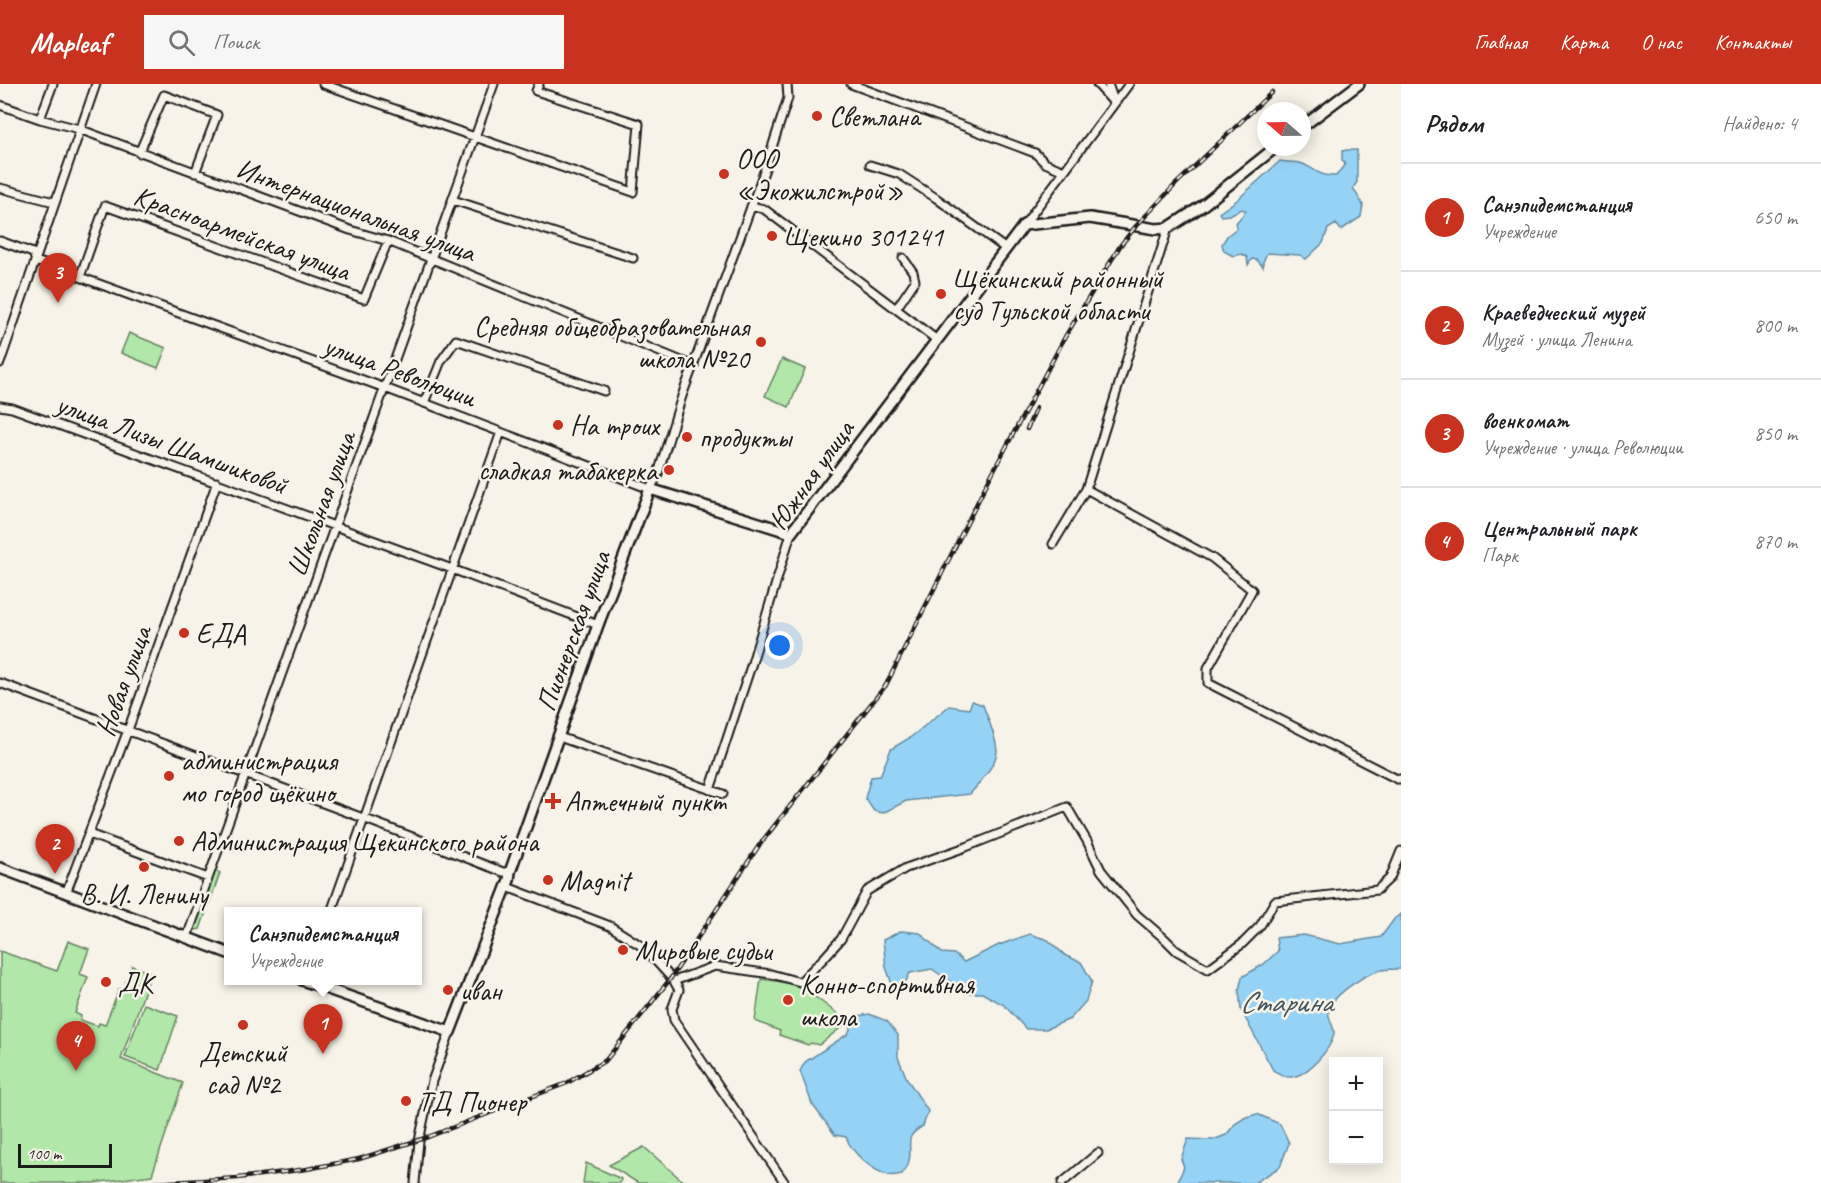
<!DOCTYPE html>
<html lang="ru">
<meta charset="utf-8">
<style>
body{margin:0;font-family:Caveat,sans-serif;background:#f6f6f6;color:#202124}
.controls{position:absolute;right:18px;bottom:18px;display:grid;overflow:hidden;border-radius:0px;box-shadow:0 3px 15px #0003}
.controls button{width:54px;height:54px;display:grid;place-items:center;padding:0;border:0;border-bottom:2px solid #e0e0e0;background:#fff;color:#202124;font:30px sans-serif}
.compass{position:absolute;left:1257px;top:18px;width:54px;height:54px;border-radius:50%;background:#fff;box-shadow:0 3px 15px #0003;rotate:290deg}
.scale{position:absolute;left:18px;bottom:15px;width:94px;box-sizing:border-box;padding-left:6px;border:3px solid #1c1c1c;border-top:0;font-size:16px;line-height:21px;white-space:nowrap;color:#1c1c1c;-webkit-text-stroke:4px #f7f3e8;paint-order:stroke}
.you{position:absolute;left:780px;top:562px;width:21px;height:21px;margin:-15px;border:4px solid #fff;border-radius:50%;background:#1a73e8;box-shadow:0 0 0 9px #1a73e833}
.badge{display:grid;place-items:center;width:39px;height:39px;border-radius:50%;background:#c8321e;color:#fff;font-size:20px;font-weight:700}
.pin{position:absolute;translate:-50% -50px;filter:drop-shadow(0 2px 3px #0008)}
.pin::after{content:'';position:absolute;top:32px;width:21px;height:18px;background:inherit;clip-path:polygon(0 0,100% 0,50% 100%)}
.popup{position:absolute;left:224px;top:823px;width:198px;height:78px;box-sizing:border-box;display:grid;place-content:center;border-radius:0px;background:#fff;filter:drop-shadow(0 2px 4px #0005);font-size:20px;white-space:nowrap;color:#757577}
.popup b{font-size:22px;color:#202124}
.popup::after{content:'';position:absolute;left:50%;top:100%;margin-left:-12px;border:12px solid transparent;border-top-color:#fff}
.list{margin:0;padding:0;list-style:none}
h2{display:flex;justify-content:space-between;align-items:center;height:78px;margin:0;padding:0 24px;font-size:26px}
h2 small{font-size:20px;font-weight:400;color:#757577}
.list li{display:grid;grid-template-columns:39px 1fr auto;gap:18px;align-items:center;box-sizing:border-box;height:108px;padding:0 24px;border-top:2px solid #e0e0e0}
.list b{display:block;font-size:22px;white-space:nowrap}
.list p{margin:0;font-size:20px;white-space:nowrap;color:#757577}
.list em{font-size:20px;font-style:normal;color:#757577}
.icon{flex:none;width:33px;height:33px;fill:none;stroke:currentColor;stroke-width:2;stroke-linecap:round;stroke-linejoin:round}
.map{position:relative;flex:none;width:1401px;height:1099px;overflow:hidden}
header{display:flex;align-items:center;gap:36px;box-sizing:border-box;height:84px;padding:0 30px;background:#c8321e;color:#fff}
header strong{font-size:28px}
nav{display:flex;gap:33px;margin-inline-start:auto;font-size:21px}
.search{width:420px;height:54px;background:#f6f6f6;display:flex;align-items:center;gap:15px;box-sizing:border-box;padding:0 21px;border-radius:0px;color:#757577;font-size:22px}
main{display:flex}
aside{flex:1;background:#fff}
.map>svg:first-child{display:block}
</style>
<header>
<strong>Mapleaf</strong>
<div class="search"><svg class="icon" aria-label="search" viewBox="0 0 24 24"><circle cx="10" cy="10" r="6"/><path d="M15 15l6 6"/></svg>Поиск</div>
<nav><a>Главная</a><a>Карта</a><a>О нас</a><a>Контакты</a></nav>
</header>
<main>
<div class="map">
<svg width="1401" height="1099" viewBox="0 0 1401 1099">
<rect width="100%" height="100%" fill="#f7f3e8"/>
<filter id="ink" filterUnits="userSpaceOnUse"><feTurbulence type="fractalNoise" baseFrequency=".0167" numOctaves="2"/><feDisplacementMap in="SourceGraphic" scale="12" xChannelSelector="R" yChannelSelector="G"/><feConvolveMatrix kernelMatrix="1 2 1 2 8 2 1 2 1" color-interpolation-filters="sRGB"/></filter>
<g filter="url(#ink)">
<path fill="#b1e7a9" stroke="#668262" stroke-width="1.5" d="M129 249 166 264 158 284 121 269Z
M782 275 805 285 789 323 765 312Z
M213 786 220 789 200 845 196 846 191 844Z
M68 857 89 865 80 890 88 893 75 929 81 932 80 936 98 942 99 939 105 941 119 905 123 906 132 882 151 889 121 975 183 999 152 1091 93 1099H0V867L57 887Z
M761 895 798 900 839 931 845 937 844 941 819 961 811 959 808 961 779 951 780 947 755 937Z
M144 920 178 932 160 986 125 973Z
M644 1063 685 1099H638L609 1081Z
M586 1079 621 1095 620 1099H583Z"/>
<path fill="#95d3f6" stroke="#658a9f" stroke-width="1.5" d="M1348 66H1357V98L1353 104 1363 121 1361 133 1341 146 1336 140 1328 145 1323 159 1306 175 1300 171 1267 169 1263 178V183L1257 176 1252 175 1248 181 1247 173 1242 170 1233 172 1224 167 1222 160 1227 152 1237 144 1236 139 1246 127 1242 125 1229 131 1221 132 1219 129 1237 116 1280 77C1286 78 1294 78 1300 79 1315 84 1319 93 1336 92L1345 80 1342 76V67Z
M972 617 983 621C988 635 996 652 997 667 997 680 978 701 970 710L906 717 883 729 874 727 865 714 871 693 880 692 891 665 911 653 949 622 969 625Z
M1401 830V885C1395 885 1388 885 1382 886 1366 889 1338 908 1330 922 1325 932 1334 940 1334 949 1332 965 1306 993 1290 993 1284 993 1278 989 1273 986L1241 926 1239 906 1242 893 1264 880 1278 867 1276 854 1304 851 1340 860 1381 853 1395 834Z
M901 847 920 849 942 869 954 870 964 878 999 861 1030 850 1048 856 1066 872 1081 878 1092 897 1086 917 1070 935 1046 945H1026L1004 921 982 909H967L932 885 910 889 901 907 894 906 886 883 883 856Z
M869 930 887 937 898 951V973L907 995 928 1027 923 1042C902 1054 913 1059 909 1077 908 1081 904 1086 902 1090 898 1091 892 1092 888 1091 871 1086 852 1069 846 1053L835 1051 812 1020 800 987 805 978 848 950 855 933Z
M1257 1030 1280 1040 1289 1059 1280 1083 1254 1099H1179L1178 1097 1184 1083 1181 1075 1188 1055 1213 1056 1226 1051 1235 1040 1246 1033Z"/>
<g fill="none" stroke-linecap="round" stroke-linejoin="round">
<defs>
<path id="minor" d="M323 0 633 108 639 40 536 7 539 0
M851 0 1035 69 1045 79 1064 87
M1097 0 1114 19
M1108 0 1114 17
M0 21 40 35 79 45 350 146 388 157 694 282
M40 35 53 0
M139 69 164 11 217 31 195 89
M870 81 899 90 936 114 1006 165
M0 104 54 118
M453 116 633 174
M751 122 764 125 937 256
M1024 141 1129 0
M1168 144 1086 405 1212 474 1252 506 1208 584V599L1397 695H1401
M0 157 33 169 36 177
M36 177 385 304 650 405 657 393 682 312 766 82 788 14 787 0
M80 193 105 122 364 215 388 157
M896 225 915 197 913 188 903 174
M0 279 96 0
M424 319 441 277 456 256 604 307
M0 322 12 324 452 485 598 541
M1053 460 1086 405
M0 599 363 734 503 788H510
M559 653 723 710
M710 706 752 579 791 449
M89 750 208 794
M507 803 610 842 643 863 674 897 679 906 672 925 674 936 785 1099
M66 809 128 646 217 398
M331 828 501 348
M187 853 494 0
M674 897 715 882 771 890 800 898 823 875 841 855 867 807 906 784 966 763 1067 723 1087 757 1101 786 1137 831 1165 855 1177 867 1208 885 1242 860 1260 842 1275 817 1377 806 1390 794 1401 767
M415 1099 419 1057 432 997 450 948
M1062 1099 1098 1069"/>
<path id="tertiary" d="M1302 43 1359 0
M0 784 228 869
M302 896 450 948 509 796 510 788 598 541 650 405 791 449 1024 141 1090 134 1156 145 1168 144 1202 122 1276 63"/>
</defs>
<use href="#minor" stroke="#1c1c1c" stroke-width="11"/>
<use href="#tertiary" stroke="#1c1c1c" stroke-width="14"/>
<use href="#minor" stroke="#f7f3e8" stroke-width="7"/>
<use href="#tertiary" stroke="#f7f3e8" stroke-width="9"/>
<defs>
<path id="rail" d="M1027 345 1036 324
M154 1099 238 1094 307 1085 359 1075 428 1053 567 999 606 976 671 894 760 760 886 601 988 397 1065 253 1120 162 1136 142 1176 100 1272 8"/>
</defs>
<use href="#rail" stroke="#1c1c1c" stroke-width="4.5"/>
<use href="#rail" stroke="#f7f3e8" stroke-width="2" stroke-dasharray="7" stroke-linecap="butt"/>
</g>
</g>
<g fill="#c8321e" stroke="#f7f3e8" stroke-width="2">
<circle cx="817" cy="32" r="6"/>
<circle cx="724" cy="90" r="6"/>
<circle cx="772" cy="152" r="6"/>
<circle cx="941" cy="210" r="6"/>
<circle cx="761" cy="258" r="6"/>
<circle cx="558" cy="341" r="6"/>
<circle cx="687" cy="353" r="6"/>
<circle cx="669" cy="386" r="6"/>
<circle cx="184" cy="549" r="6"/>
<circle cx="169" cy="692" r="6"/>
<path d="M550 708h6v6h6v6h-6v6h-6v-6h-6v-6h6z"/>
<circle cx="179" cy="757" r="6"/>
<circle cx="144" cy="783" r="6"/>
<circle cx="548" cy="796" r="6"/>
<circle cx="623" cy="866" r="6"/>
<circle cx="106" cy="898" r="6"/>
<circle cx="448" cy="906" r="6"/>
<circle cx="788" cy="916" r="6"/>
<circle cx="243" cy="941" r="6"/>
<circle cx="406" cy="1017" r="6"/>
</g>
<g text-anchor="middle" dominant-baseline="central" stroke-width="5" stroke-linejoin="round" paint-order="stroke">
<g font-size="28" fill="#1c1c1c" stroke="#f7f3e8" text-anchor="start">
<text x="829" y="32">Светлана</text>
<text x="736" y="74">ООО<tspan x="736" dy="32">«Экожилстрой»</tspan></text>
<text x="784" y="152">Щекино 301241</text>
<text x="953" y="194">Щёкинский районный<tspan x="953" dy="32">суд Тульской области</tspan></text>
<text x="749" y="242" text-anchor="end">Средняя общеобразовательная<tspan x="749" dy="32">школа №20</tspan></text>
<text x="570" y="341">На троих</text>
<text x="699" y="353">продукты</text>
<text x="657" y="386" text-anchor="end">сладкая табакерка</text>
<text x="196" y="549">ЕДА</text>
<text x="181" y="676">администрация<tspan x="181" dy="32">мо город щёкино</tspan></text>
<text x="565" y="717">Аптечный пункт</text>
<text x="191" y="757">Администрация Щекинского района</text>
<text x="560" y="796">Magnit</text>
<text x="144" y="810" text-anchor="middle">В. И. Ленину</text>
<text x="635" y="866">Мировые судьи</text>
<text x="118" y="898">ДК</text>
<text x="800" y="900">Конно-спортивная<tspan x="800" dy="32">школа</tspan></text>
<text x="460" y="906">иван</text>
<text x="243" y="968" text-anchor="middle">Детский<tspan x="243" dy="32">сад №2</tspan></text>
<text x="418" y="1017">ТД Пионер</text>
</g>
<g font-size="28" fill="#1c1c1c" stroke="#f7f3e8">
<text transform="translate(356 126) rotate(20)">Интернациональная улица</text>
<text transform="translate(242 149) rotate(20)">Красноармейская улица</text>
<text transform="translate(400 287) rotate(20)">улица Революции</text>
<text transform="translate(172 360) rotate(20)">улица Лизы Шамшиковой</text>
<text transform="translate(811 391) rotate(-55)">Южная улица</text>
<text transform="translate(321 420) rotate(-70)">Школьная улица</text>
<text transform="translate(573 547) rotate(-70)">Пионерская улица</text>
<text transform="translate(123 597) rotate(-70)">Новая улица</text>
</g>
<g font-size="30" font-style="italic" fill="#40535d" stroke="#f7f3e8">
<text x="1286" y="918">Cтарина</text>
</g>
</g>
</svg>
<div class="controls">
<button>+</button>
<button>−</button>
</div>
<svg class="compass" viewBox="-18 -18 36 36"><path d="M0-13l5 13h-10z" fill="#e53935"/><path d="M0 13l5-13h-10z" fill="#757577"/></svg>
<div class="scale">100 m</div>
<div class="you"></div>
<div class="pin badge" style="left:323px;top:970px">1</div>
<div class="popup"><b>Санэпидемстанция</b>Учреждение</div>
<div class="pin badge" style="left:55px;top:790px">2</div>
<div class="pin badge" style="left:58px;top:219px">3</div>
<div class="pin badge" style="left:76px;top:987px">4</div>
</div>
<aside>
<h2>Рядом<small>Найдено: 4</small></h2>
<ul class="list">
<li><span class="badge">1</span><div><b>Санэпидемстанция</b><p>Учреждение</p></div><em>650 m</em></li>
<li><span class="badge">2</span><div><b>Краеведческий музей</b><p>Музей · улица Ленина</p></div><em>800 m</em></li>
<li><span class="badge">3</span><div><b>военкомат</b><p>Учреждение · улица Революции</p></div><em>850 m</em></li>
<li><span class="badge">4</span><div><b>Центральный парк</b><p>Парк</p></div><em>870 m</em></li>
</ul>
</aside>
</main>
